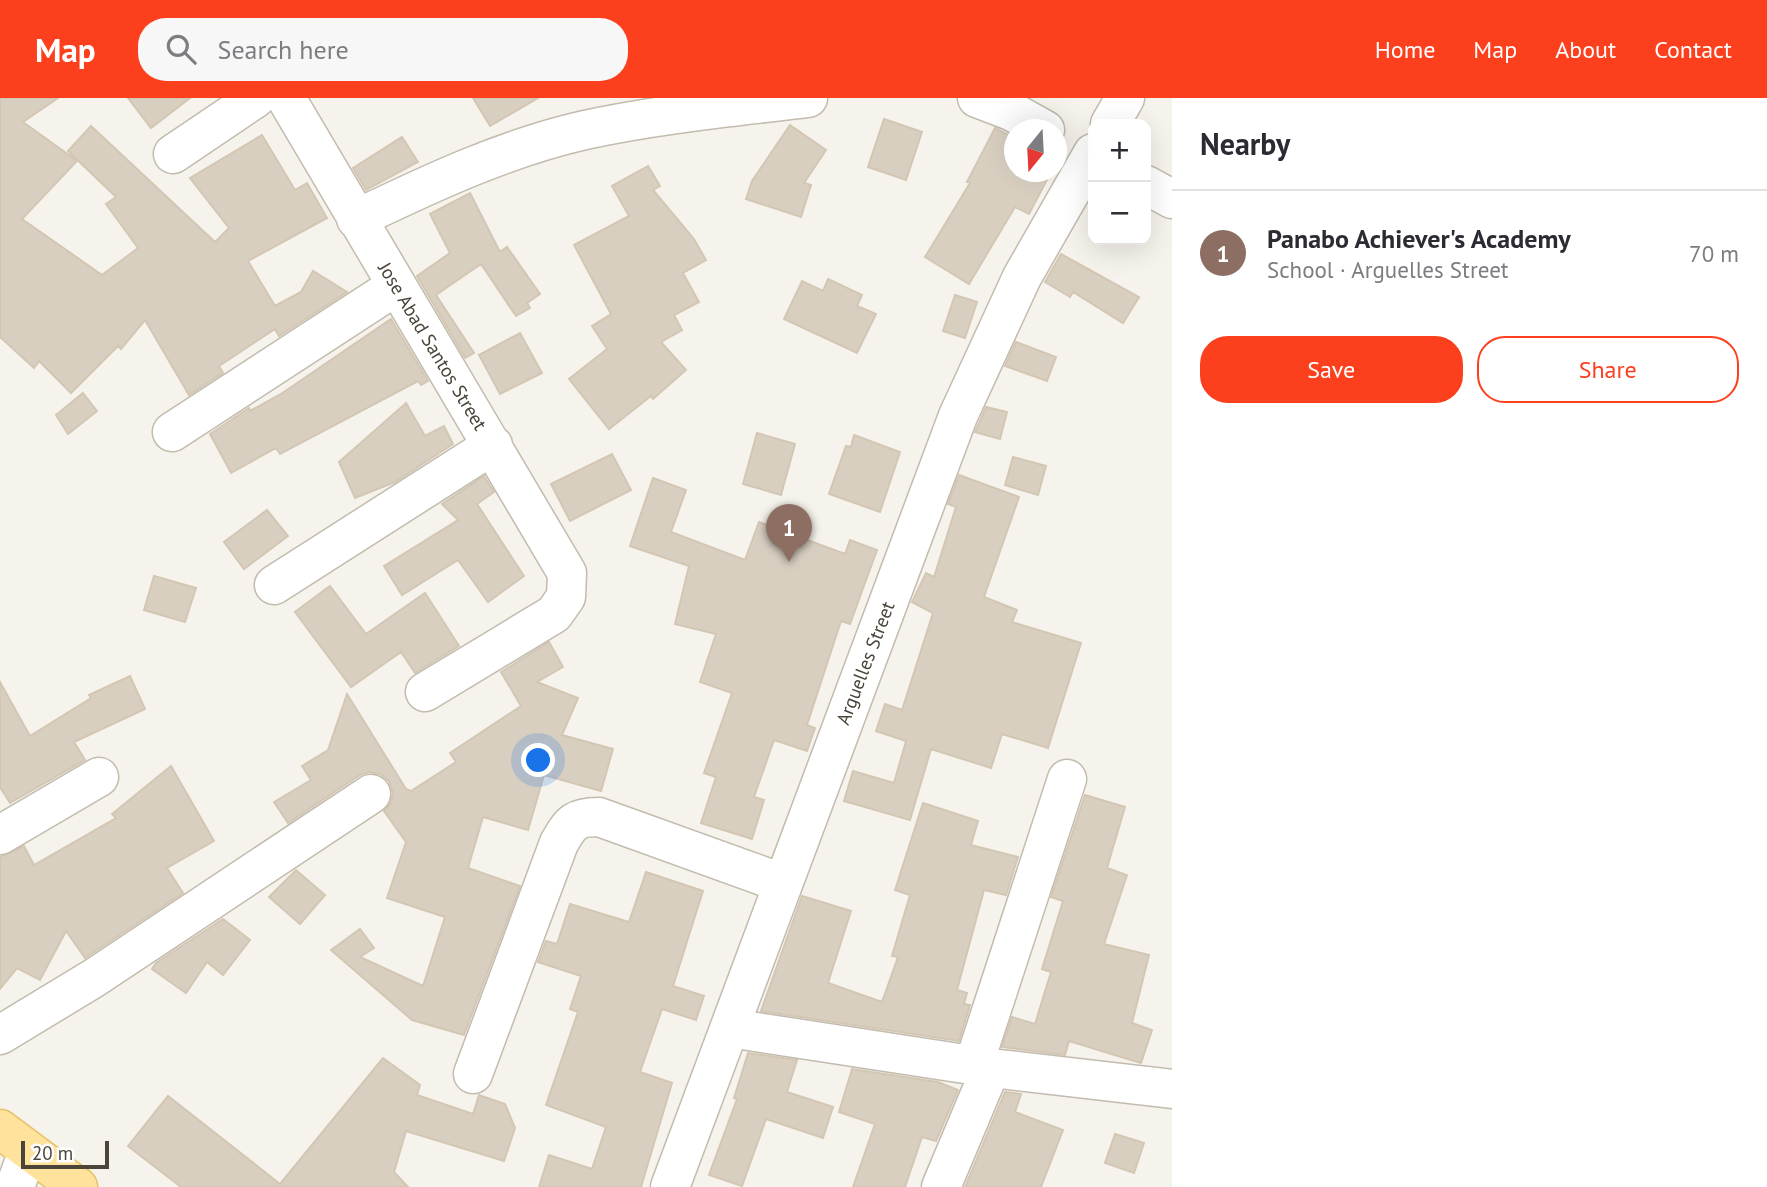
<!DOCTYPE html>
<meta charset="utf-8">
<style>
body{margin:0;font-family:"PT Sans",sans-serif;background:#f7f7f7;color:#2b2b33}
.controls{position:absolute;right:21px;top:21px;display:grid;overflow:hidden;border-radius:14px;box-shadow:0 7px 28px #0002}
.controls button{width:63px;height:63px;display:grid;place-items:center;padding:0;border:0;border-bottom:2px solid #e1e1e2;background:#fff;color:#2b2b33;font:35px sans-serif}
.compass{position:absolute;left:1004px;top:21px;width:63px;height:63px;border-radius:50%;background:#fff;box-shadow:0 7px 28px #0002;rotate:198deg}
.scale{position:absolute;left:21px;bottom:18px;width:88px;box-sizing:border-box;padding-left:7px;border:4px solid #4b4439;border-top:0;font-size:19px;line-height:24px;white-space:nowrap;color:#4b4439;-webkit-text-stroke:5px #fff;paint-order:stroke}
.you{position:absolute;left:539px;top:663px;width:24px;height:24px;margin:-18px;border:5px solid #fff;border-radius:50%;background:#1a73e8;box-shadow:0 0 0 10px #1a73e833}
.badge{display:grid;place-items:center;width:46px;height:46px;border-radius:50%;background:#fc3f1d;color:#fff;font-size:23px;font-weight:700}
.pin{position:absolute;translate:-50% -58px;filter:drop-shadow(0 2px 4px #0008)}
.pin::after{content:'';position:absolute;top:37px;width:24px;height:21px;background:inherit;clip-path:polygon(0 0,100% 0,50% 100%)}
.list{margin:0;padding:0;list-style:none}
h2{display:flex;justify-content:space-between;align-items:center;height:91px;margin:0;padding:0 28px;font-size:30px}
h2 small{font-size:23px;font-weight:400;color:#7c7c81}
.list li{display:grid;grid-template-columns:46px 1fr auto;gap:21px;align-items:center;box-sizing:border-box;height:126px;padding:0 28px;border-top:2px solid #e1e1e2}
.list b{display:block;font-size:26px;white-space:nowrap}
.list p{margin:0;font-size:23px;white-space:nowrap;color:#7c7c81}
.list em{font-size:23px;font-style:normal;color:#7c7c81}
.actions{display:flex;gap:14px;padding:21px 28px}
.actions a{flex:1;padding:16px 0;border:2px solid #fc3f1d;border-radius:28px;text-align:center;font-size:24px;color:#fc3f1d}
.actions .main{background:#fc3f1d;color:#fff}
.icon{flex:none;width:38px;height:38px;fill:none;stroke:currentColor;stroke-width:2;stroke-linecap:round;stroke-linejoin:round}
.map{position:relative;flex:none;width:1172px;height:1089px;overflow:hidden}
header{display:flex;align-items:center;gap:42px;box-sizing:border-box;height:98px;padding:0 35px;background:#fc3f1d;color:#fff}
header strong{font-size:33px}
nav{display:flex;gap:38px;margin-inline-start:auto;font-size:24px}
.search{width:490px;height:63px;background:#f7f7f7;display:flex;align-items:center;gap:18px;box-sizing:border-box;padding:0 24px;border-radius:28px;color:#7c7c81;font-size:26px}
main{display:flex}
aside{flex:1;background:#fff}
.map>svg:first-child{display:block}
</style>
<header>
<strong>Map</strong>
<div class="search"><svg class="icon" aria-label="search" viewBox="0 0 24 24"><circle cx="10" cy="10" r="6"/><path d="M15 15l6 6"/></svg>Search here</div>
<nav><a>Home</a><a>Map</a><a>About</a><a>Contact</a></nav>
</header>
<main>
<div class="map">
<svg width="1172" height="1089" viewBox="0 0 1172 1089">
<rect width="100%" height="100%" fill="#f6f3ec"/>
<path fill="#d8cfc1" stroke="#d3c7b4" stroke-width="2" d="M0 0H58L23 24 77 63 22 121 102 177 138 150 106 106 116 99 68 53 91 28 215 144 229 130 190 80 262 37 295 92 307 85 327 120 248 163 275 208 301 194 313 173 347 194 279 238 275 231 219 268 223 275 189 297 145 222 121 251 118 248 71 295 39 263 34 270 0 239Z
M128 0H190L151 30Z
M473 0H538L490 28Z
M884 21 922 34 906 82 868 69Z
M790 27 826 52 804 85 811 87 801 119 746 101 752 83Z
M995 30 1014 40V74H1051L1029 116 1015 109 969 186 925 159 970 85 967 84Z
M402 39 418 64 366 92 353 70Z
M648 68 660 88 653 92 694 141 706 162 683 175 699 204 674 217 682 232 661 244 686 272 653 301 651 298 609 331 569 281 607 251 592 228 611 216 574 147 629 118 612 88Z
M470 95 500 154 507 149 540 196 527 205 530 210 516 218 481 166 436 197 474 255 465 260 417 178 450 155 430 116Z
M1061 156 1139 199 1123 225 1073 194 1070 199 1045 184Z
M828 181 862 197 857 208 876 216 857 255 784 221 802 183 823 193Z
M955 197 977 204 965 240 943 233Z
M391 221 428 283 421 287 418 283 280 356 276 350 231 375 210 336 249 310 250 313 281 296Z
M520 235 542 275 500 296 479 257Z
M1016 244 1056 259 1047 283 1005 268Z
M83 295 97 313 68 336 56 317Z
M406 305 425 338 444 328 453 346 395 384 355 400 339 364Z
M986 309 1007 314 1000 341 975 334Z
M757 335 795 346 781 397 743 386Z
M854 337 900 354 880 414 829 396 846 348 851 349Z
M612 356 631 392 570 423 551 386Z
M1013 359 1046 368 1038 397 1005 387Z
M959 377 1019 399 984 499 1017 512 1012 524 1081 545 1048 650 1002 636 991 670 931 651 910 722 844 703 853 673 894 685 906 643 876 633 885 606 902 612 933 515 912 504 926 475 934 479 956 409 948 406Z
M484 378 494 394 477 406 524 478 488 504 458 462 402 497 384 468 458 422 442 406Z
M653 380 686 392 671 434 745 462 759 424 845 456 850 442 877 452 850 526 841 523 807 627 815 630 807 653 774 642 754 699 764 702 752 741 701 725 716 679 704 675 732 595 700 584 716 536 675 526 689 468 630 448Z
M267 412 288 438 244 471 224 444Z
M154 478 196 490 185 524 144 512Z
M330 488 366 536 425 495 459 548 415 575 401 554 351 589 295 514Z
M549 544 563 569 537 584 578 600 562 637 613 651 601 693 544 677 528 732 483 719 468 770 520 788 464 937 412 922 331 852 360 831 374 850 360 859 423 888 445 819 387 800 406 744 384 713 391 705 393 695 389 683 380 676 369 674 360 677 288 725 274 704 311 682 302 668 328 652 347 596 406 691 411 693 456 664 450 655 521 608 501 574Z
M130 578 145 611 74 644 85 662 10 705 0 689V584L30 638 91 600 89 597Z
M171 668 214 743 167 770 183 795 85 860 66 833 40 882 17 870 0 891V759L24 748 34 767 116 720 112 716Z
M1085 697 1125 709 1107 770 1127 777 1104 846 1149 857 1132 925 1152 932 1141 965 1069 943 1065 957 1002 949 1012 919 1035 926 1051 874 1042 871 1063 803 1051 799Z
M923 705 978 723 971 747 1018 759 1006 797 984 792 957 892 967 895 964 906 970 907 959 943 761 913 802 798 851 813 828 885 882 904 898 859 892 858 910 797 895 792Z
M296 772 325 797 300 826 269 799Z
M646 774 703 793 673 888 704 898 696 922 662 911 640 974 672 985 641 1089H539L549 1057 592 1071 606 1029 546 1007 578 914 570 911 581 878 538 864 546 843 557 846 570 806 629 824Z
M223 821 250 842 223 877 207 864 186 895 152 871 156 865Z
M748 955 797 962 787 994 833 1009 823 1040 766 1021 742 1088 709 1077 737 1001 734 1000Z
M383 960 420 987 417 997 473 1016 479 997 505 1006 515 1030 504 1063 406 1033 394 1074 408 1089H181L128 1048 168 998 280 1086Z
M852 971 938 984 958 992 936 1043 922 1039 905 1089H853L875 1026 839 1014Z
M1005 994 1021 996 1015 1014 1063 1032 1041 1089H965Z
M1115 1036 1144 1045 1134 1075 1105 1065Z"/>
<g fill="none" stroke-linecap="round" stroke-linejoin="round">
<defs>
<path id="minor" d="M286 0 567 475 566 499 554 516 425 594
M977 0 1011 13 1045 32
M1110 26 1125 0
M173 56 256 0
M1146 87 1172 101
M356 121C429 86 505 50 585 32 659 16 734 9 808 0
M172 334 396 188
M274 487 493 347
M0 737 99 679
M730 930 991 970 1172 991
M0 937 94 880 371 696
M974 966 1067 681
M473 976 559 745C571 724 575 719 599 719L782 785
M15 1089 28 1053
M670 1089 958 318 1022 179 1093 55
M941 1089 991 970"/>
<path id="major" d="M0 1031 78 1089"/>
</defs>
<use href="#minor" stroke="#c2bbae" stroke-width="41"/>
<use href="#major" stroke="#e6c16a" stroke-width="41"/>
<use href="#minor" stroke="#fff" stroke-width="38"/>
<use href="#major" stroke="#ffe39c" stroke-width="38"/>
</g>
<g text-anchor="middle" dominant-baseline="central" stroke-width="7" stroke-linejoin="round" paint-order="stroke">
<g font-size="19" fill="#4b4439" stroke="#fff">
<text transform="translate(433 248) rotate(59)">Jose Abad Santos Street</text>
<text transform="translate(865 565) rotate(-69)">Arguelles Street</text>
</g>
</g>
</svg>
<div class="controls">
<button>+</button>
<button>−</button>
</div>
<svg class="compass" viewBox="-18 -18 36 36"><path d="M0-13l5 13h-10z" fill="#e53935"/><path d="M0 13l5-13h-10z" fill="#7c7c81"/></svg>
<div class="scale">20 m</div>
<div class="you"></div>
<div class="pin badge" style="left:789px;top:464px;background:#8d6e63">1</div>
</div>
<aside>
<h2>Nearby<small></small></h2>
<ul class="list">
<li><span class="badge" style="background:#8d6e63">1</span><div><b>Panabo Achiever's Academy</b><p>School · Arguelles Street</p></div><em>70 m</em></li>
</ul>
<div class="actions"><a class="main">Save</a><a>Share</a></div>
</aside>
</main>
